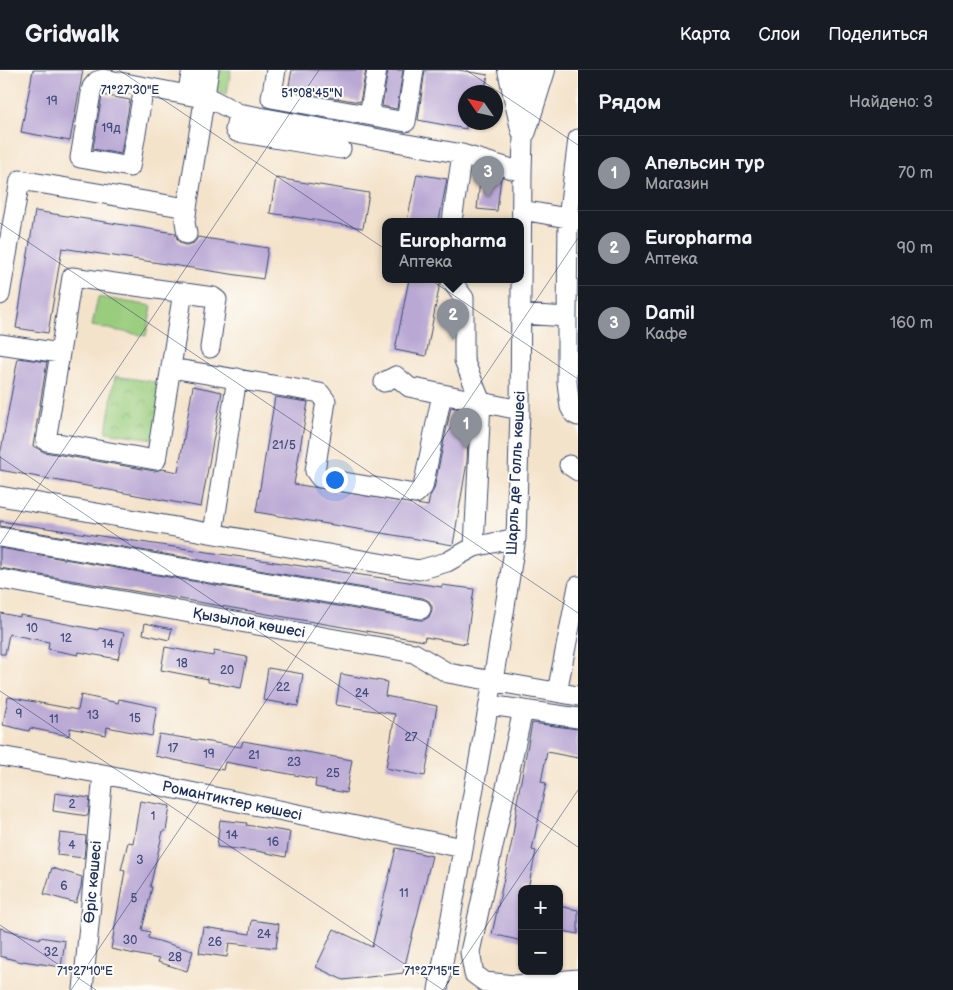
<!DOCTYPE html>
<html lang="ru">
<meta charset="utf-8">
<style>
body{margin:0;font-family:"Balsamiq Sans",sans-serif;background:#242831;color:#f1f3f6}
.controls{position:absolute;right:15px;bottom:15px;display:grid;overflow:hidden;border-radius:10px;box-shadow:0 1px 4px #0004}
.controls button{width:45px;height:45px;display:grid;place-items:center;padding:0;border:0;border-bottom:1px solid #363941;background:#171b24;color:#f1f3f6;font:25px sans-serif}
.compass{position:absolute;left:458px;top:15px;width:45px;height:45px;border-radius:50%;background:#171b24;box-shadow:0 1px 4px #0004;rotate:304deg}
.you{position:absolute;left:334px;top:409px;width:18px;height:18px;margin:-12px;border:4px solid #fff;border-radius:50%;background:#1a73e8;box-shadow:0 0 0 8px #1a73e833}
.badge{display:grid;place-items:center;width:32px;height:32px;border-radius:50%;background:#8c9099;color:#fff;font-size:16px;font-weight:700}
.pin{position:absolute;translate:-50% -41px;filter:drop-shadow(0 1px 2px #0008)}
.pin::after{content:'';position:absolute;top:26px;width:18px;height:15px;background:inherit;clip-path:polygon(0 0,100% 0,50% 100%)}
.popup{position:absolute;left:382px;top:148px;width:142px;height:65px;box-sizing:border-box;display:grid;place-content:center;border-radius:10px;background:#171b24;filter:drop-shadow(0 1px 4px #0005);font-size:16px;white-space:nowrap;color:#9ea1a6}
.popup b{font-size:19px;color:#f1f3f6}
.popup::after{content:'';position:absolute;left:50%;top:100%;margin-left:-10px;border:10px solid transparent;border-top-color:#171b24}
.list{margin:0;padding:0;list-style:none}
h2{display:flex;justify-content:space-between;align-items:center;height:65px;margin:0;padding:0 20px;font-size:21px}
h2 small{font-size:16px;font-weight:400;color:#9ea1a6}
.list li{display:grid;grid-template-columns:32px 1fr auto;gap:15px;align-items:center;box-sizing:border-box;height:75px;padding:0 20px;border-top:1px solid #363941}
.list b{display:block;font-size:19px;white-space:nowrap}
.list p{margin:0;font-size:16px;white-space:nowrap;color:#9ea1a6}
.list em{font-size:16px;font-style:normal;color:#9ea1a6}
.map{position:relative;flex:none;width:578px;height:920px;overflow:hidden}
header{display:flex;align-items:center;gap:30px;box-sizing:border-box;height:70px;padding:0 25px;background:#171b24;border-bottom:1px solid #363941}
header strong{font-size:24px}
nav{display:flex;gap:28px;margin-inline-start:auto;font-size:18px}
main{display:flex}
aside{flex:1;background:#171b24}
.map>svg:first-child{display:block}
</style>
<header>
<strong>Gridwalk</strong>
<nav><a>Карта</a><a>Слои</a><a>Поделиться</a></nav>
</header>
<main>
<div class="map">
<svg width="578" height="920" viewBox="0 0 578 920">
<defs>
<pattern id="park-crowns" width="20" height="18" patternUnits="userSpaceOnUse" patternTransform="scale(1.25)"><rect width="20" height="18" fill="#99cc7c"/><path d="M2 6a3 3 0 1 1 6 0M12 15a3 3 0 1 1 6 0" fill="none" stroke="#7ca669"/></pattern>
</defs>
<rect width="100%" height="100%" fill="#fdfcf7"/>
<filter id="ink" filterUnits="userSpaceOnUse"><feTurbulence type="fractalNoise" baseFrequency=".02" numOctaves="2"/><feDisplacementMap in="SourceGraphic" scale="10" xChannelSelector="R" yChannelSelector="G"/><feConvolveMatrix kernelMatrix="1 2 1 2 8 2 1 2 1" color-interpolation-filters="sRGB"/></filter>
<filter id="wash" filterUnits="userSpaceOnUse"><feTurbulence type="fractalNoise" baseFrequency=".0096" numOctaves="4" result="noise"/><feDisplacementMap in="SourceGraphic" scale="20" xChannelSelector="R" yChannelSelector="G"/><feGaussianBlur stdDeviation="1.12" result="paint"/><feColorMatrix in="noise" values="0 0 0 0 0 0 0 0 0 0 0 0 0 0 0 0 0 1.4 0 .05"/><feComposite in="paint" operator="in"/></filter>
<g filter="url(#wash)">
<rect width="100%" height="100%" fill="#f4e3cb"/>
<path fill="#99cc7c" stroke="#5a7e6d" d="M215 0H231L227 24 212 20Z
M98 227 152 236 146 266 92 256Z"/>
<path fill="url(#park-crowns)" stroke="#5a7e6d" d="M115 306 169 314 161 370 106 362Z"/>
<g id="blocks">
<path fill="#b9a8d4" d="M33 0H83L70 71 21 62Z
M292 0H366L360 32 288 20Z
M388 0H403L397 39 382 36Z
M425 0H458L488 5 484 22H466V59L418 50Z
M102 25 130 30 121 84 93 79Z
M481 101 501 107 497 141 477 139Z
M417 104 447 109 439 151H407Z
M276 108 369 123 363 158 270 143Z
M35 141 175 163 178 171 184 175H188L194 173 198 167 268 178 263 209 62 178 48 263 16 258Z
M409 209H439L440 213 426 286 395 280Z
M18 288 47 292 33 376 44 382 154 401 162 399 178 402 193 316 222 322 201 437 0 400V386Z
M275 327 308 332 294 414 428 436 430 426 434 419 451 337 469 341 467 392 453 475 256 442Z
M0 451 442 517V515L474 519 466 574 425 567 424 571 0 498V478L419 550H424L429 547 432 540V536L429 531 423 528 0 456Z
M0 543 20 547V545L98 560 99 558 124 563 118 589 79 582 78 585 48 579 49 572 9 564 5 584H0Z
M145 553 172 559 169 570 143 564Z
M165 577 213 586 214 581 247 587 241 618 208 612V609L161 600Z
M268 598 303 604 298 636 263 630Z
M341 604 387 612 385 626 437 636 425 706 386 698 395 644 336 635Z
M81 625 118 633 119 629 157 637 152 666 107 657 106 665 70 658 69 666 30 658 29 661 3 655 8 627 78 640Z
M532 653 578 659V688L547 682 541 712 546 713 532 780 536 781 528 819H522V871L492 864 512 771 517 737H516Z
M159 664 241 677 243 671 352 690 346 723 315 717 316 709 225 692 223 700 155 686Z
M55 723 90 728 88 746 53 741Z
M140 731 170 736 166 761H163L150 817H152L142 860 150 862 148 868 193 881 187 901 158 892 159 889 111 879 125 801 121 800 128 772 133 773Z
M220 750 247 753 246 755 290 762 286 787 257 781 217 777Z
M60 763 86 766 84 788 57 785Z
M396 778 432 786 403 903 343 910 316 897 334 859 372 877Z
M52 798 82 807 81 817 76 833 44 824Z
M559 836 578 840V864L559 860Z
M252 850 279 854 276 878 229 873 227 887 199 883 203 857 250 864Z
M0 858 40 869V867L65 871 61 897 23 891 22 892 0 886Z"/>
</g>
</g>
<g filter="url(#ink)">
<use href="#blocks" fill-opacity="0" stroke="#3c4a6e" stroke-width="1"/>
<g fill="none" stroke-linecap="round" stroke-linejoin="round">
<defs>
<path id="minor" d="M276 0 271 28 406 52 414 0
M144 17 130 97 80 88 92 17 97 11 104 9 213 30 238 43 462 84 522 102
M187 25 192 0
M238 43 235 60 237 62 341 79
M369 45 377 0
M578 69 568 149 567 247V312L570 337 574 344 578 346
M522 140 578 150
M452 151 462 84
M187 164 185 152 187 138
M450 209 464 228V290L481 332
M0 225 20 110 187 138 209 0
M521 244 567 247
M0 274 60 283 72 207 213 227 217 230 216 235 210 278
M60 283 46 371 156 390 183 222
M171 298 320 323 326 331 315 401 320 408 415 424 423 417 442 324
M384 312 396 306 409 317 481 332
M569 395 578 401
M0 426 419 500 447 492 474 477 516 468
M213 463 237 308
M0 467 421 539
M474 477 481 332 520 340
M0 509 414 583 448 603 578 626
M557 622 578 516
M489 635 578 648
M523 640 470 882 474 904 485 912 515 915 578 909
M0 686 103 704 463 778
M83 920 103 704
M438 920 493 611 516 468 520 340 522 102 525 0"/>
<path id="major" d="M510 0 523 59
M524 61 543 0"/>
</defs>
<use href="#minor" stroke="#3c4a6e" stroke-width="21"/>
<use href="#major" stroke="#3c4a6e" stroke-width="26"/>
<use href="#minor" stroke="#fff" stroke-width="19"/>
<use href="#major" stroke="#fff" stroke-width="24"/>
</g>
</g>
<path fill="none" stroke="#1b2f5e" stroke-width="1" stroke-opacity="0.45" d="M119 0 578 309M466 0 578 75M0 153 578 543M0 387 578 777M0 474 319 0M0 621 443 920M0 855 96 920M71 920 578 168M443 920 578 720"/>
<g text-anchor="middle" dominant-baseline="central" stroke-width="4" stroke-linejoin="round" paint-order="stroke">
<g font-size="12" fill="#424d7c">
<text x="52" y="31">19</text>
<text x="111" y="58">19д</text>
<text x="284" y="375">21/5</text>
<text x="32" y="558">10</text>
<text x="66" y="568">12</text>
<text x="108" y="574">14</text>
<text x="182" y="593">18</text>
<text x="227" y="600">20</text>
<text x="283" y="617">22</text>
<text x="362" y="623">24</text>
<text x="19" y="644">9</text>
<text x="93" y="645">13</text>
<text x="135" y="648">15</text>
<text x="54" y="649">11</text>
<text x="411" y="667">27</text>
<text x="173" y="678">17</text>
<text x="209" y="684">19</text>
<text x="254" y="685">21</text>
<text x="294" y="692">23</text>
<text x="333" y="703">25</text>
<text x="72" y="734">2</text>
<text x="153" y="746">1</text>
<text x="232" y="765">14</text>
<text x="273" y="772">16</text>
<text x="72" y="775">4</text>
<text x="140" y="790">3</text>
<text x="64" y="816">6</text>
<text x="404" y="823">11</text>
<text x="134" y="828">5</text>
<text x="264" y="864">24</text>
<text x="130" y="870">30</text>
<text x="215" y="872">26</text>
<text x="51" y="882">32</text>
<text x="175" y="887">28</text>
</g>
<g font-size="15" fill="#1b2f5e" stroke="#fdfcf7">
<text transform="translate(516 403) rotate(-87)">Шарль де Голль көшесі</text>
<text transform="translate(249 553) rotate(10)">Қызылой көшесі</text>
<text transform="translate(232 731) rotate(12)">Романтиктер көшесі</text>
<text transform="translate(93 812) rotate(-85)">Өріс көшесі</text>
</g>
</g>
<g font-size="12" text-anchor="middle" fill="#1b2f5e" stroke="#fdfcf7" stroke-width="4" stroke-linejoin="round" paint-order="stroke">
<text x="130" y="24">71°27'30"E</text>
<text x="312" y="27">51°08'45"N</text>
<text x="85" y="905">71°27'10"E</text>
<text x="432" y="905">71°27'15"E</text>
</g>
</svg>
<div class="controls">
<button>+</button>
<button>−</button>
</div>
<svg class="compass" viewBox="-18 -18 36 36"><path d="M0-13l5 13h-10z" fill="#e53935"/><path d="M0 13l5-13h-10z" fill="#9ea1a6"/></svg>
<div class="you"></div>
<div class="pin badge" style="left:466px;top:379px">1</div>
<div class="pin badge" style="left:453px;top:270px">2</div>
<div class="popup"><b>Europharma</b>Аптека</div>
<div class="pin badge" style="left:488px;top:127px">3</div>
</div>
<aside>
<h2>Рядом<small>Найдено: 3</small></h2>
<ul class="list">
<li><span class="badge">1</span><div><b>Апельсин тур</b><p>Магазин</p></div><em>70 m</em></li>
<li><span class="badge">2</span><div><b>Europharma</b><p>Аптека</p></div><em>90 m</em></li>
<li><span class="badge">3</span><div><b>Damil</b><p>Кафе</p></div><em>160 m</em></li>
</ul>
</aside>
</main>
